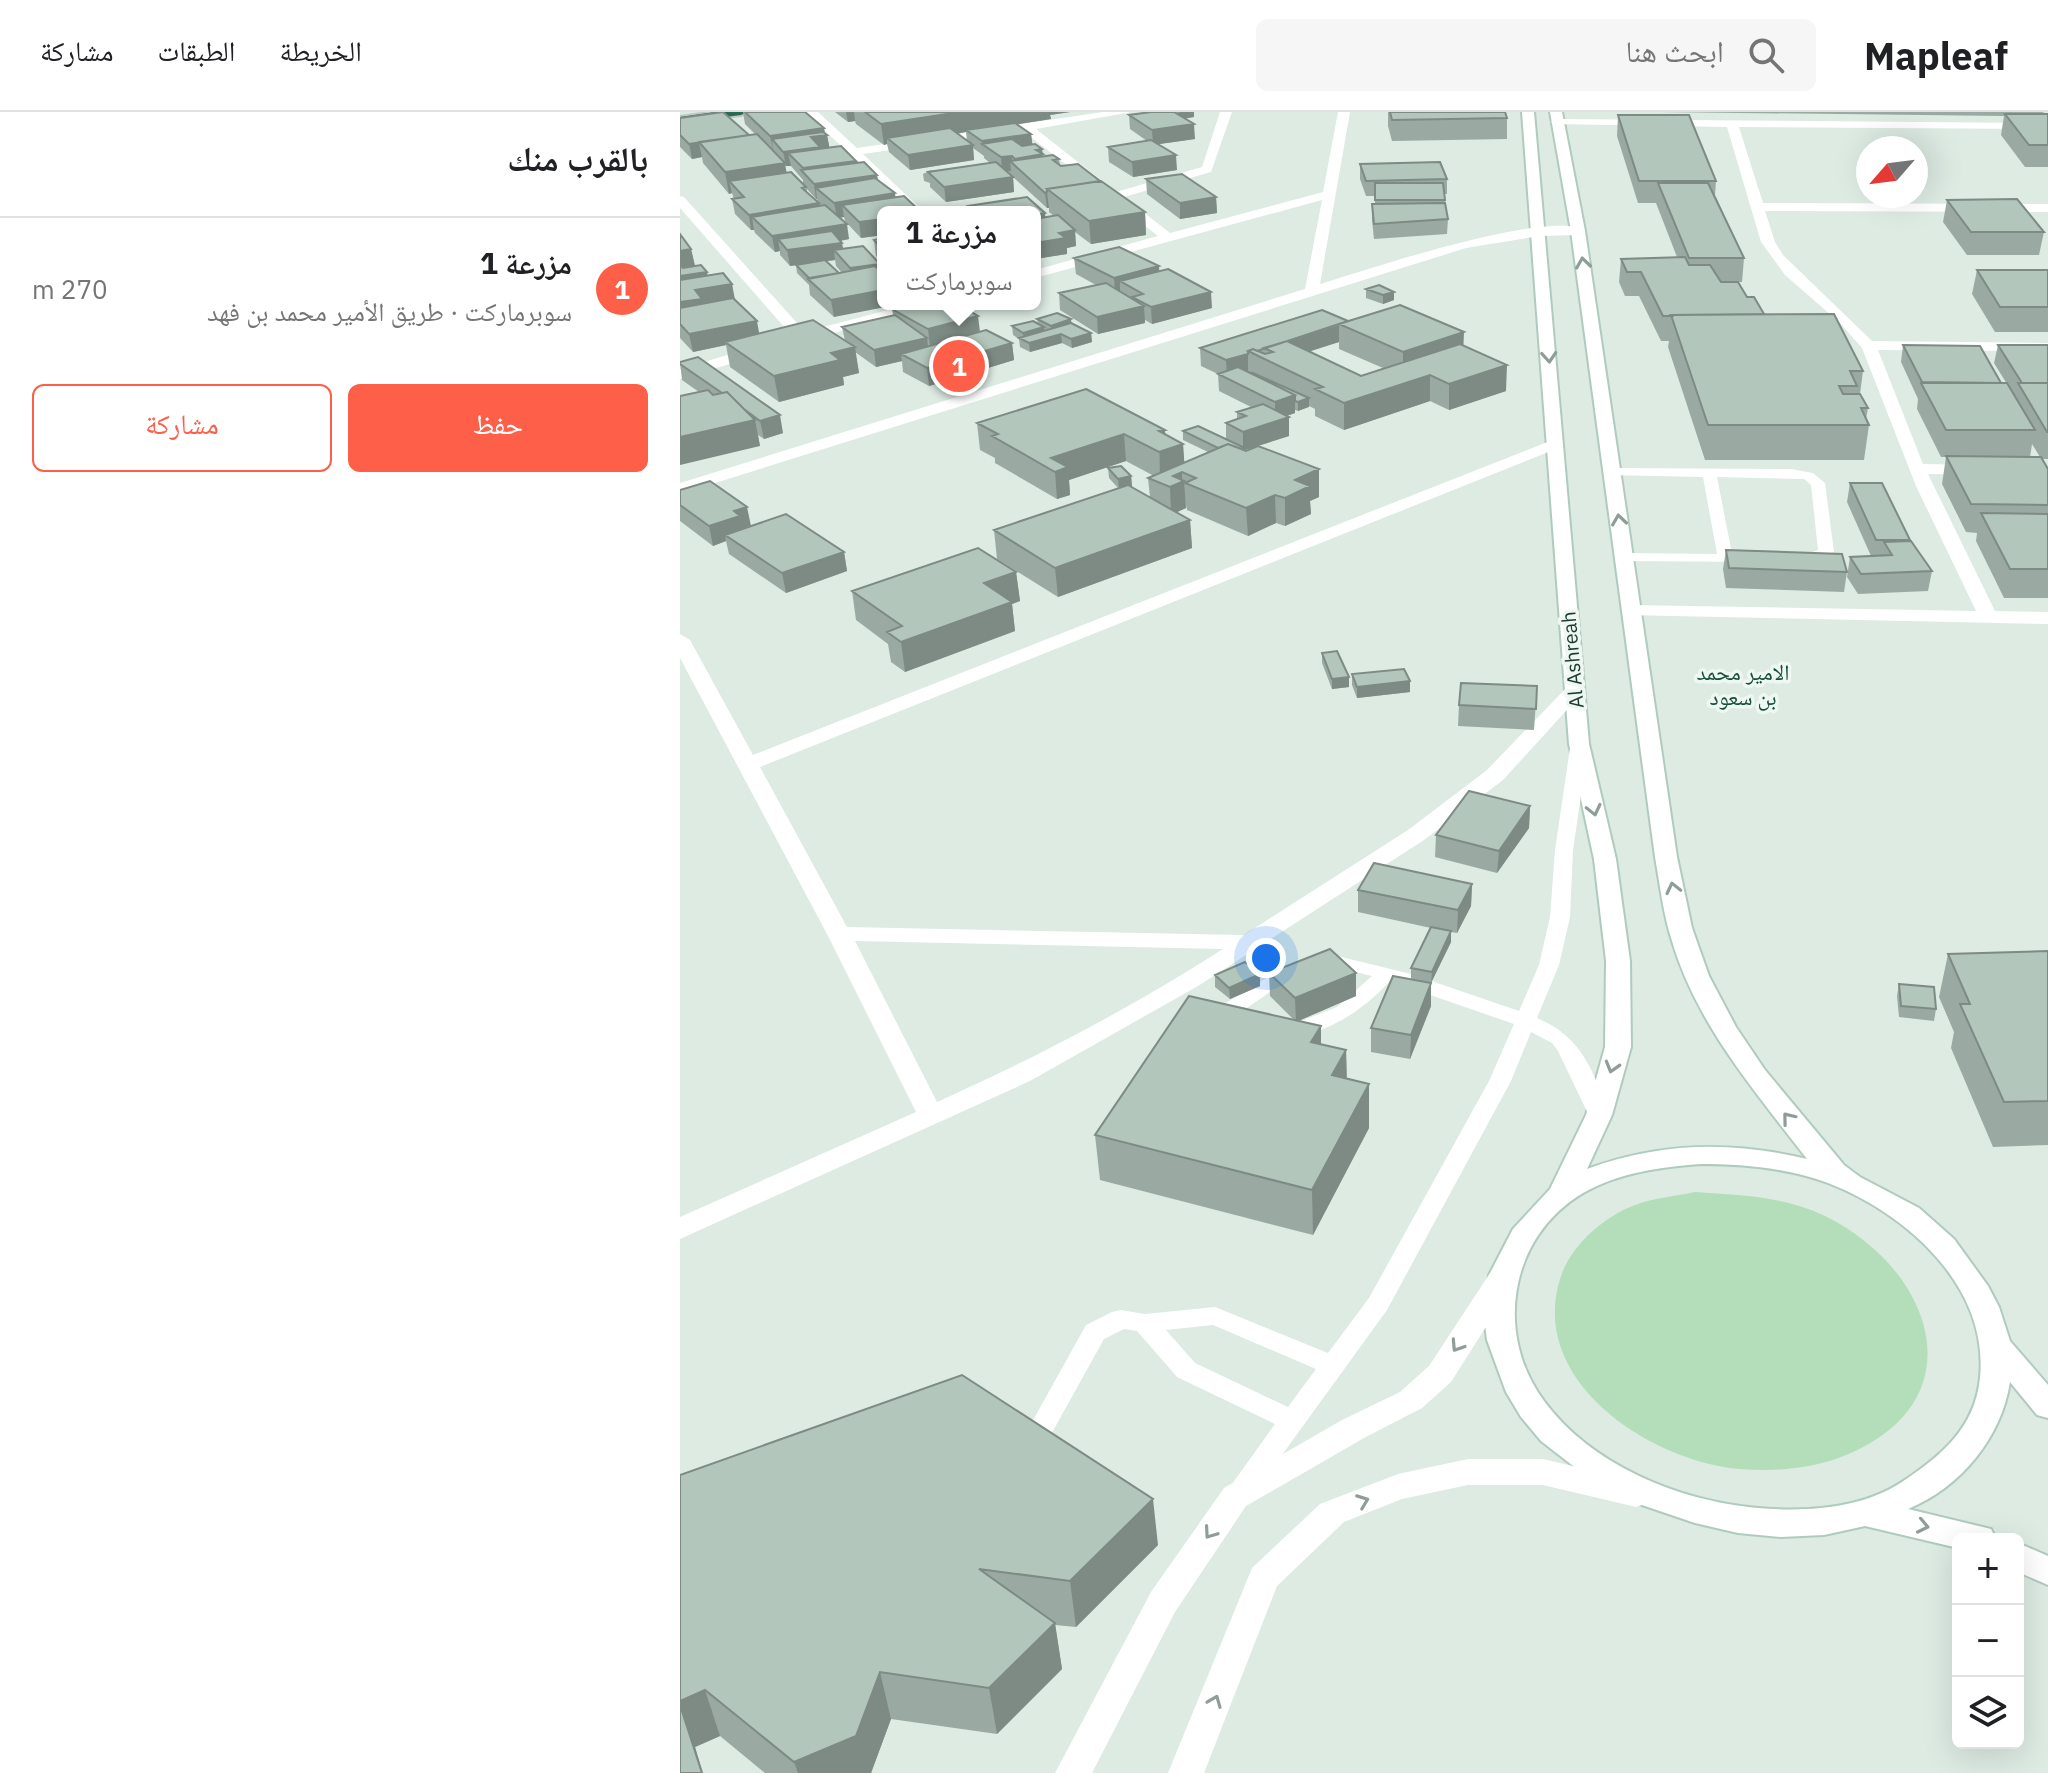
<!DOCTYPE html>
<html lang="ar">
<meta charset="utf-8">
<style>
body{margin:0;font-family:"IBM Plex Sans","Noto Naskh Arabic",sans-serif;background:#f6f6f6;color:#202124;direction:rtl}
.controls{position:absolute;right:24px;bottom:24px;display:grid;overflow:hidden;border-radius:12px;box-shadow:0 8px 32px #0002}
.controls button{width:72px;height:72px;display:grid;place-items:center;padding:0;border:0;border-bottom:2px solid #e0e0e0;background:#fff;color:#202124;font:40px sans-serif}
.compass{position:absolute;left:1176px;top:24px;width:72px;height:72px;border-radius:50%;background:#fff;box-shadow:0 8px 32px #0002;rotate:242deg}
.you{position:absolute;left:586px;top:846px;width:28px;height:28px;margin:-20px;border:6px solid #fff;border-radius:50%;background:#1a73e8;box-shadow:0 0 0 12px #1a73e833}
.badge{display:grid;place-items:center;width:52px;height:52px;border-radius:50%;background:#fe5f48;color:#fff;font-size:26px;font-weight:700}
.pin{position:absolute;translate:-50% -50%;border:4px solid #fff;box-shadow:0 2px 8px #0006}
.popup{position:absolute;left:197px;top:94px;width:164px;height:104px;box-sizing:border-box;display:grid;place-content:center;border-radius:12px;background:#fff;filter:drop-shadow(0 2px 6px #0005);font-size:26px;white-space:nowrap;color:#757577}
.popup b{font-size:30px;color:#202124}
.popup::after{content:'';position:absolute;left:50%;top:100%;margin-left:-16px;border:16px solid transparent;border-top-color:#fff}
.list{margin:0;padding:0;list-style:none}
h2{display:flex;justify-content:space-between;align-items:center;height:104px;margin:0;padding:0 32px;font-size:34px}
h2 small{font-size:26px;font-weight:400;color:#757577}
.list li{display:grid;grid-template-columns:52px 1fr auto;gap:24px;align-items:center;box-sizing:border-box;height:144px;padding:0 32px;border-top:2px solid #e0e0e0}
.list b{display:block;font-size:30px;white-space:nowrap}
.list p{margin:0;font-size:26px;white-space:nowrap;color:#757577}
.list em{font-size:26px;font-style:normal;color:#757577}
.actions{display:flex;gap:16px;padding:24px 32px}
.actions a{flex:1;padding:18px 0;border:2px solid #fe5f48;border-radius:12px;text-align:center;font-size:28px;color:#fe5f48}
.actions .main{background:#fe5f48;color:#fff}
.icon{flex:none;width:44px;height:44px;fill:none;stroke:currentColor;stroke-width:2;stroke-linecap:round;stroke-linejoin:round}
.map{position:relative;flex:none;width:1368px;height:1661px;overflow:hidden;direction:ltr}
header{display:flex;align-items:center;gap:48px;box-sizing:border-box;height:112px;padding:0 40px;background:#fff;border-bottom:2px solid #e0e0e0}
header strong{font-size:38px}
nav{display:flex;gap:44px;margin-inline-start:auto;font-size:28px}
.search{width:560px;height:72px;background:#f6f6f6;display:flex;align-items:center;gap:20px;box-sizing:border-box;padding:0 28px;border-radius:12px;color:#757577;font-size:30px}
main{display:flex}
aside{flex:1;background:#fff}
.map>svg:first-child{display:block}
</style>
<header>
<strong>Mapleaf</strong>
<div class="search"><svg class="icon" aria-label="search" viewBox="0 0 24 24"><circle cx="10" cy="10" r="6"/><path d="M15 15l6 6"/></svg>ابحث هنا</div>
<nav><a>الخريطة</a><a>الطبقات</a><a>مشاركة</a></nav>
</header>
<main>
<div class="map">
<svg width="1368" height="1661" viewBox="0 0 1368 1661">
<rect width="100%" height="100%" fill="#ddebe3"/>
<path fill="#b4deba" d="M1015 1080C1060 1083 1103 1084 1145 1104 1253 1157 1299 1288 1166 1343 1132 1357 1095 1360 1059 1357 970 1349 848 1269 880 1167 890 1134 923 1105 955 1093 974 1086 996 1084 1015 1080Z"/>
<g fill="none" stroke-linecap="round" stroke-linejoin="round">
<defs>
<path id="secondary" d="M842 0H854L909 632 936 747 950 849 951 935 932 1003 907 1057C981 1030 1052 1029 1127 1047 1075 979 1017 913 992 829 983 802 980 773 975 745L891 119 870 0H882L905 119 997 745 1012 816 1029 864 1056 915 1085 958 1164 1053 1180 1065 1239 1096 1274 1127 1308 1174 1319 1195 1330 1229 1368 1273V1306L1357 1303 1330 1270C1321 1326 1281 1375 1228 1397L1311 1417 1316 1427H1278V1436L1185 1414 1144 1423 1101 1425 1058 1421 1015 1411 962 1393 910 1367 861 1329 841 1305 826 1280 807 1228 804 1205 809 1163 833 1117 870 1077 906 1003 925 935 926 849 914 747 889 632ZM1021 1052C1063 1052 1108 1056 1148 1071 1226 1101 1309 1174 1300 1266 1295 1316 1261 1344 1222 1370 1181 1397 1126 1400 1078 1396 1000 1389 912 1354 864 1289 814 1222 829 1125 903 1081 938 1061 980 1055 1021 1052Z
M1338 1431 1368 1444V1473L1338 1460Z"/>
<path id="highway" d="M35 0H67L61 3 0 11V5Z"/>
</defs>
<use href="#secondary" stroke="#b0cbbe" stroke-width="4"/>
<use href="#highway" stroke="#c0c8c5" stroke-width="4"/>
<path fill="#fff" fill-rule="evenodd" d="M932 356 1111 357 1133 361 1145 371 1154 440 1120 453 1112 448 1138 438 1131 373 1124 367 1037 365 1052 442 1077 444V450L939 449V443L944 441 1037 442 1023 365 927 363V357Z
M899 631 908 636 893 738 890 805 879 853 857 906C904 926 912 959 930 1003L927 1008H911L878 939 872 931 851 920 831 969 707 1198 570 1387 560 1390 550 1387 547 1379 595 1312 497 1265 457 1219 444 1217 424 1227 359 1344 350 1347 341 1344 337 1337 406 1213 432 1200 441 1198 465 1202 535 1195 648 1241 689 1186 809 969 834 912 710 869C681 900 654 916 613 927L606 925 602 920 606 915 657 895 692 864 634 850 631 846 641 840 731 862 839 899 859 853 870 805 875 738 890 636ZM533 1213 636 1257 608 1295 515 1251 486 1218Z
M611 851 621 857 618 861 561 900 569 914 565 919H551L541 906 544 892Z"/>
<path fill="#fff" fill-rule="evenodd" d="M125 0H138L177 36 423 0H452L356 17 436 80 522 55 540 0H552L531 60 444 85 490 121 643 80 658 0H670L640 172C683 159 873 95 905 119L898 123 859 124 786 136 0 382V371L625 177 642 88 355 166V158L478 124 343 19 183 42 244 100H231Z
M877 7 1368 11V17L1059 15 1083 91 1368 92V100L1085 99 1095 130 1103 143 1192 229 1368 231V239L1198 238 1243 352 1298 353 1306 358 1298 363 1248 362 1315 499 1368 500V512L944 503 942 499 944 495 951 493 1296 499 1236 374 1182 236 1160 211 1105 163 1081 130 1047 15 873 12 871 10Z
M0 84 4 85 125 220 230 192H253L127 229 112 230V224L0 96Z
M78 234 83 236V242L0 267V257Z
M875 327 883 332 881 335 80 655 167 815 564 823 728 718 807 658 888 574H902L905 578 823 668 744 728 518 874 350 969 0 1127V1105L236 1000 147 822 0 546V522L10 528 73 643ZM175 829 543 837C452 895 356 946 257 990Z
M820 1158 830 1161 835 1169 771 1270 742 1296 684 1326 566 1394 495 1500 412 1661H375L471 1480 544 1376 662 1308 720 1280 749 1254 810 1161Z
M788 1347H863L956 1369 967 1373 972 1382 967 1391 956 1395 863 1373H788L722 1387 664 1410 597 1474 524 1661H488L572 1456 640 1392 718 1362Z"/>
<use href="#secondary" fill="#fff" fill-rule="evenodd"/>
<use href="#highway" fill="#276a54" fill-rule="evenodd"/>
</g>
<path fill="#9aaaa2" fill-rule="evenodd" d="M63 0H125L144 16 145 21 147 23 149 35 176 49V51L197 63 198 68 215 81V85L203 100V123L181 126 165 109 164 105 160 106 169 127 161 129 163 137 200 152 201 159 154 205 130 183 129 173 117 161 116 153 110 154 100 143V139L95 140 75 121 74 118H71L55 102 52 87H54L52 81 49 82 23 51 22 45 12 47 0 35V6L69 23 75 22 65 12ZM105 54H111L123 68V72L107 61ZM127 77 136 87H137L138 90 127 81ZM155 148 156 154 162 161H159L147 149Z
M155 0H390L370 3 371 7 337 12 351 22 352 32H355L362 37 363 44 373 43 379 47 380 53 381 54 398 52 465 100 466 123 411 132 395 120 396 134 387 136V142L355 147V100H288V94L347 85 365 101V105L374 104 369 100V96H367L333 65 334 80 266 90 250 75V71L244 69 243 62 251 58 254 59 310 51 304 46V44L293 36 294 48 230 58 209 40 207 32 204 33 176 12 175 9 168 10ZM286 20 287 29 277 22Z
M708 0H825L827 6V27L712 29 708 14Z
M980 0H1365L1359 2H1368V55H1345L1321 23 1324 4Z
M449 3 514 5 505 6 515 27 478 32 497 58 453 65 429 50 428 35 467 29 450 17Z
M938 3 1036 69 1035 83 1064 146 1062 170H1040L1067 185 1084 202 1183 259 1180 282 1188 296 1186 307 1189 313 1184 348H1025L988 235 989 229H981L959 184H945L939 170 941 147 997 145 976 91H958L937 24Z
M680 52 767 67V82H764L768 107 767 122 694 127 692 108V92H695V84H686L680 67Z
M466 67 536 85 537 101 500 107 467 82Z
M1267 88 1364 120 1359 143H1287L1263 110Z
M0 122 11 137 15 154 2 155 52 172 54 187 79 221 165 229 162 215 213 203 212 197 300 219 332 231 334 248 249 274 223 260 222 249 196 255 175 240 179 261 163 265 164 273 99 290 50 255 46 233 13 240 0 226Z
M203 126V151L196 144 194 128Z
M394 146 479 160 532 196 472 212 465 208V211L418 222 380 198 379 181 416 173 396 162Z
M1297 158H1368V220H1315L1292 182Z
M686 177 714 180V188L703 192 686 186Z
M357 207H391V211L411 221 412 230 392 236 382 231 350 240 340 235 339 227 333 223 332 214 358 212Z
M668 209 784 234 826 279 769 298 750 289 664 318 635 304V297L629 294 618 299 615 298V301L606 304 609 324 565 338 639 385 630 389 631 402 605 414 596 411 568 424 507 398 505 388 506 396 497 400 510 408 512 436 378 485 317 447 314 418 438 376 429 366 428 356 451 364 452 374H450L470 385 468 366 474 364 446 349 389 368 390 383 377 387 315 351V346L300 338 297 311 485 318V322L503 332 504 351 528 340 503 328V319L546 327V311L557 307V300L571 295 539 279 538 262 521 254 520 236ZM659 230V237L703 256 681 264 629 239Z
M1223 233 1321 271 1335 285 1314 251 1318 233H1368V347H1362L1368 357V486H1324L1296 429 1297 421 1286 420 1262 372 1266 345H1261L1237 297 1238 287 1221 250ZM1352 332 1360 345H1350Z
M0 250 103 321 84 327 78 323 80 334 19 280 2 268Z
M1170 371 1230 428V429L1252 459 1248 479 1178 482 1167 465 1170 445 1191 444 1167 390Z
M0 378 71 414 164 440 167 459 106 481 49 442 46 429 33 434 0 409Z
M1046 438 1167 460 1164 480 1046 476 1043 457Z
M336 460 340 489 332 492 335 519 225 560 211 550 208 532 176 508 172 479Z
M642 541 669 565V575L652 577 642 551Z
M672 562 730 580 677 586 672 573Z
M857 574 854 618 778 614 779 593Z
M850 694 849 716 817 761 755 745 756 723Z
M792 772 791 794 777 821 771 820V830L751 871V894L730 947 691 940V916L731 867V856L751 816 678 800V778Z
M1368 839V1033L1313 1035 1271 936 1274 920 1259 885 1268 842Z
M589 861H676V884L618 909 641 914V933L666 938 667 966 689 972V1016L633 1123 420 1068 415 1023 614 908 590 884Z
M535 863 580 874 550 887 535 875Z
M1219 872 1256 897 1254 909 1219 905 1217 884Z
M0 1363 478 1433 396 1515 375 1513 382 1557 317 1622 211 1607 191 1661H85L40 1624 15 1635 23 1661H0Z"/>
<path fill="#7d8b84" d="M166 0H174L175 9 168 10Z
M280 0H390L370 3 371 7 289 20 286 18V20L214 31 207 26V32L204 33 201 12Z
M500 0H514V5L492 9 491 1Z
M514 12 515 27 473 33 472 18Z
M144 16 145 24 147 23 150 38 108 41 111 54H106L103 40 92 27 93 38 90 24Z
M351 22 353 36 302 32 303 44 302 29Z
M19 31 22 45 12 47 9 32Z
M293 33 294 48 230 58 228 43Z
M362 37 364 57 336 54 335 47 356 38Z
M496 43 497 58 453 65 452 50Z
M332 44V51L330 49 331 59 322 60 321 45Z
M176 49 178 63 124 61 123 56Z
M105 51 108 73 49 69 52 81 49 82 45 60Z
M197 63 199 78 136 76 137 87H136L134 72Z
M333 65 334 80 266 90 264 75Z
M367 80 369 96H367L365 81Z
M215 81 217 96 162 93 164 105 157 106 154 91Z
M536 85 537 101 500 107V91Z
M139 91 141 107 72 105 74 118H71L69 103Z
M465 100 466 123 411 132 409 109Z
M365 101 366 117 355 119V103Z
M203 107V123L181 126 179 110Z
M167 112 169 127 110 138 162 131 165 147 154 138 155 148 110 154 107 138 98 127 100 139 95 140 92 124Z
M395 118 396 134 387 136V142L355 147V131L379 121Z
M11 137 15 154 0 156V139Z
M200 152 202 168 172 173 170 156Z
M479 154 480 171 440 169V181L435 182 434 166Z
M27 160 30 175 52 172 55 188 0 208V164Z
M203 178V192H221L154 205 151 188Z
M531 180 532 196 472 212 471 195Z
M714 180V188L703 192V183Z
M464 194 465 211 418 222 417 205Z
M298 204 300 220 250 234 248 217Z
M391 207 392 216 372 222 371 214Z
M77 209 80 226 45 230 46 233 13 240 9 222Z
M659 213V230L594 251 593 240 585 236Z
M364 215 365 224 344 230 343 221Z
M784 220 783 245 723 265V240Z
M411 221 412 230 392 236 391 227Z
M381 222 382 231 350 240 349 231Z
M247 226 249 243 221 242 222 249 196 255 194 238Z
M332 231 334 248 249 274 247 256Z
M175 235 179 261 163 265 164 273 99 290 94 264 151 241Z
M568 242V259L547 266 546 248Z
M827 253 826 279 769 298V272Z
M750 263V289L664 318V291Z
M615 283V301L595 308V290Z
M629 286V295L618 299V290Z
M100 303 103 321 84 327 80 309Z
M609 305V324L565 338 566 345 563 337V320Z
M75 308 80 334 0 353V325Z
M485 318 486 338 503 332 505 359 502 360V369H504L506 396 491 403 490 375 480 367 479 319Z
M444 322 446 349 389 368 390 383 377 387 375 360 371 346Z
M639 357V385L630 389 631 402 605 414V386L615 368Z
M451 364 452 374 439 376 438 367Z
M595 383 596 411 568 424 566 396Z
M67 395 71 414 45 423 46 429 33 434 29 414 54 399Z
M510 408 512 436 378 485 375 456Z
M164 440 167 459 106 481 102 461Z
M336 460 340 489 332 492 335 519 225 560 221 530 304 471Z
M669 565V575L652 577V567Z
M730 569V580L677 586V575Z
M850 694 849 716 817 761 819 739Z
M792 772 791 794 777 821 778 798Z
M771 819V830L751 871 752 860Z
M676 861V884L616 910 615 886Z
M580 862V874L550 887 549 876Z
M751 871V894L730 947 731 923Z
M641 914V958L631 930Z
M666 938 667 983 652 963Z
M689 972V1016L633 1123 632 1078Z
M473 1387 478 1433 396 1515 390 1469Z
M375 1511 382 1557 317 1622 309 1576Z
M200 1560 211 1607 191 1661H118L114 1650Z
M25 1578 40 1624 15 1635 22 1661 0 1593V1589Z"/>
<path fill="#b3c6bc" stroke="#7d8b84" stroke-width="2" d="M43 0 69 23 9 32 0 23V6Z
M65 0H125L144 16 90 24Z
M185 0H280L201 12Z
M471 0H494L514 12 472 18 449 3Z
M710 0H825L827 6 712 8Z
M1325 2H1368V33H1349Z
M938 3H1009L1036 69H959Z
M335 11 351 22 302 29 286 18Z
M270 16 293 33 228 43 207 26Z
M143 20 147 23 131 25 140 35 103 40 92 27Z
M77 22 105 51 45 60 19 30Z
M332 27 342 34 355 32 362 37 356 38 363 42 335 47 332 44 321 45 302 32Z
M471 28 496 43 452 50 428 35Z
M161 34 176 49 123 56 108 41Z
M373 43 379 47 373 48 381 54 398 52 420 69 367 77V80L365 81 330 49Z
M184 50 197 63 134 72 121 58Z
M316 50 333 65 264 75 248 60Z
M760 50 767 67 686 69 680 52Z
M111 60 126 75 122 76 139 91 69 103 52 87 64 85 49 69Z
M502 62 536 85 500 91 466 67Z
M195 66 215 81 154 91 136 76Z
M421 69 465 100 409 109 367 77Z
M695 71H763L765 88H695Z
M978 71H1028L1064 146H1009Z
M224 84 241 100H203V107L179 110 162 93Z
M347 85 365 101 355 103V100H294L288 94Z
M1337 87 1364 120H1291L1267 88Z
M765 91 768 107 694 112 692 92Z
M145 93 167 112 92 124 72 105Z
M378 103 395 118 379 121 386 126 355 131V107Z
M152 119 162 131 107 138 98 127Z
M0 122 11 137 0 139Z
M203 126V137L194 128Z
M183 134 200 152 170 156 154 138Z
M439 135 479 154 434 166 394 146Z
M1005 145 1009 153H1030L1041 170H1058L1067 185H1074L1084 202 991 203 992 204H983L961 160H947L941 147Z
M145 148 159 161 129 166 116 153Z
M0 153 3 156 21 153 27 160 0 164Z
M195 154 203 161V178L151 188 128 167Z
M488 157 531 180 471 195 452 185 463 182 440 169Z
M1297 158H1368V195H1320Z
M43 161 52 172 15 178 22 187 0 190V168Z
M426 171 464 194 417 205 379 181Z
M699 173 714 180 703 183 686 177Z
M53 186 77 209 9 222 0 212V196Z
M232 192H277L298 204 248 217 212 197Z
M720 193 784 220 723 240 659 212Z
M642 198 668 209 577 239 573 237 568 239V242L546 248 520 236Z
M377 201 391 207 371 214 357 207Z
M1154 202 1183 259H1170L1177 274H1159L1163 282H1180L1188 296H1181L1189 313H1028L991 203Z
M215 203 247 226 194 238 162 215Z
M133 208 175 235 151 241 160 248 94 264 45 230Z
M353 209 364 215 343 221 332 214Z
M391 211 411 221 391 227 381 222 349 231 339 226Z
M306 218 332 231 247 256 221 242Z
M607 229 681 264 780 232 827 253 769 272 750 263 664 291 635 277 643 275 568 239 573 237 585 242 593 240 584 236Z
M1223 233 1300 234 1321 271 1242 270Z
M1318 233H1368V271H1342Z
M18 245 100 303 80 309 64 297 47 280 42 281 0 252V250Z
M558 255 615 283 595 290 538 262Z
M571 261H573L629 286 618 290 615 289V283Z
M1241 271H1327L1355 318H1266Z
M1338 271H1368V320H1367Z
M406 277 485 318 479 319 503 332 479 340 444 322 371 346 388 355 375 360 312 324 318 322 297 311Z
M28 278 33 283 47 280 75 308 0 325V284Z
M583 292 609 305 563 320 546 311 566 304 557 300Z
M518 314 565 336 562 337 548 332 538 336 503 319Z
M548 332 566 339 578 334 639 357 615 368 630 374 605 386 595 383 566 396 505 371 516 366 502 360 493 364 504 369 490 375 468 366Z
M1266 344 1361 345 1368 357V393L1291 392Z
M441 354 451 364 438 367 428 356Z
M30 369 67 395 54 399 60 404 29 414 0 393V378Z
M1170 371H1202L1230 428H1196Z
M448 373 510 408 375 456 314 418Z
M1301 401 1368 402V457H1330Z
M106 402 164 440 102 461 45 423Z
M1231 429 1252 459 1181 462 1170 445 1212 443 1204 430Z
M298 436 336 460 304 471 332 490 221 530 207 520 222 514 172 479Z
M1046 438 1162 442 1167 460 1049 456Z
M657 539 669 565 652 567 642 541Z
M724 557 730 569 677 575 672 562Z
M781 571 857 574 856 597 779 593Z
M789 679 850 694 819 739 756 723Z
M694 751 792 772 778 798 678 778Z
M751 815 771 819 752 860 731 856Z
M650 837 676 861 615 886 589 861Z
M1368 839V989L1324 990 1280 892H1290L1268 842Z
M565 850 580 862 549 876 535 863Z
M713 864 751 871 731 923 691 916Z
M1219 872 1254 875 1256 897 1221 894Z
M509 884 641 914 631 930 666 938 652 963 689 972 632 1078 415 1023Z
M282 1263 473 1387 390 1469 299 1457 375 1511 309 1576 200 1560 176 1624 114 1650 25 1578 0 1589V1363Z
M0 1593 22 1661H0Z"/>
<defs><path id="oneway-chevron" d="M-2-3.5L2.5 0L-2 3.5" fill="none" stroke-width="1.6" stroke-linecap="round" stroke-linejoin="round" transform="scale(2)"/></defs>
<g stroke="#8e9d98">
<use href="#oneway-chevron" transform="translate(903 151) rotate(-98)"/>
<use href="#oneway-chevron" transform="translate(869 245) rotate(86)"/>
<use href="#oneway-chevron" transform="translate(939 408) rotate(-98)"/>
<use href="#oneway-chevron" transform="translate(914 698) rotate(77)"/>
<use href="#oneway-chevron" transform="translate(993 776) rotate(-103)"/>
<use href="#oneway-chevron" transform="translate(932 955) rotate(106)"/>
<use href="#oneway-chevron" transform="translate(1108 1006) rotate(-129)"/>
<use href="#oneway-chevron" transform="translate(777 1234) rotate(123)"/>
<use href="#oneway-chevron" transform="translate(683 1389) rotate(-21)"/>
<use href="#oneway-chevron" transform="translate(1243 1414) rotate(12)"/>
<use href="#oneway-chevron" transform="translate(530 1421) rotate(125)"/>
<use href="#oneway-chevron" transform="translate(535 1589) rotate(-68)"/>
</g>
<g text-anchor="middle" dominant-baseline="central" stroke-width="7" stroke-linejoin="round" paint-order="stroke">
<g font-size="20" fill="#1e3b30" stroke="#eef7f1">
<text transform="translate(892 548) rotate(-95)">Al Ashreah</text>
</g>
<g font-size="22" fill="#184f3b" stroke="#eef7f1">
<text x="1063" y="559">الامير محمد<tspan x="1063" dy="25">بن سعود</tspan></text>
</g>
</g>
</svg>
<div class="controls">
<button>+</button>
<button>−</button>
<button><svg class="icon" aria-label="layers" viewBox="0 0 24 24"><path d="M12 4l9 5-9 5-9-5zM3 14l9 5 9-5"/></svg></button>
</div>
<svg class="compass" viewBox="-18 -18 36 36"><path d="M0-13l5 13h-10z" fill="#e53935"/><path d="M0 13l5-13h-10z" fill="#757577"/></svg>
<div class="you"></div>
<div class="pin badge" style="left:279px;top:254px">1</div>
<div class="popup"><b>مزرعة 1</b>سوبرماركت</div>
</div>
<aside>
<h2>بالقرب منك<small></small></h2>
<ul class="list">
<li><span class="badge">1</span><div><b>مزرعة 1</b><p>سوبرماركت · طريق الأمير محمد بن فهد</p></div><em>270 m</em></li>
</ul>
<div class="actions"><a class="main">حفظ</a><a>مشاركة</a></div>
</aside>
</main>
